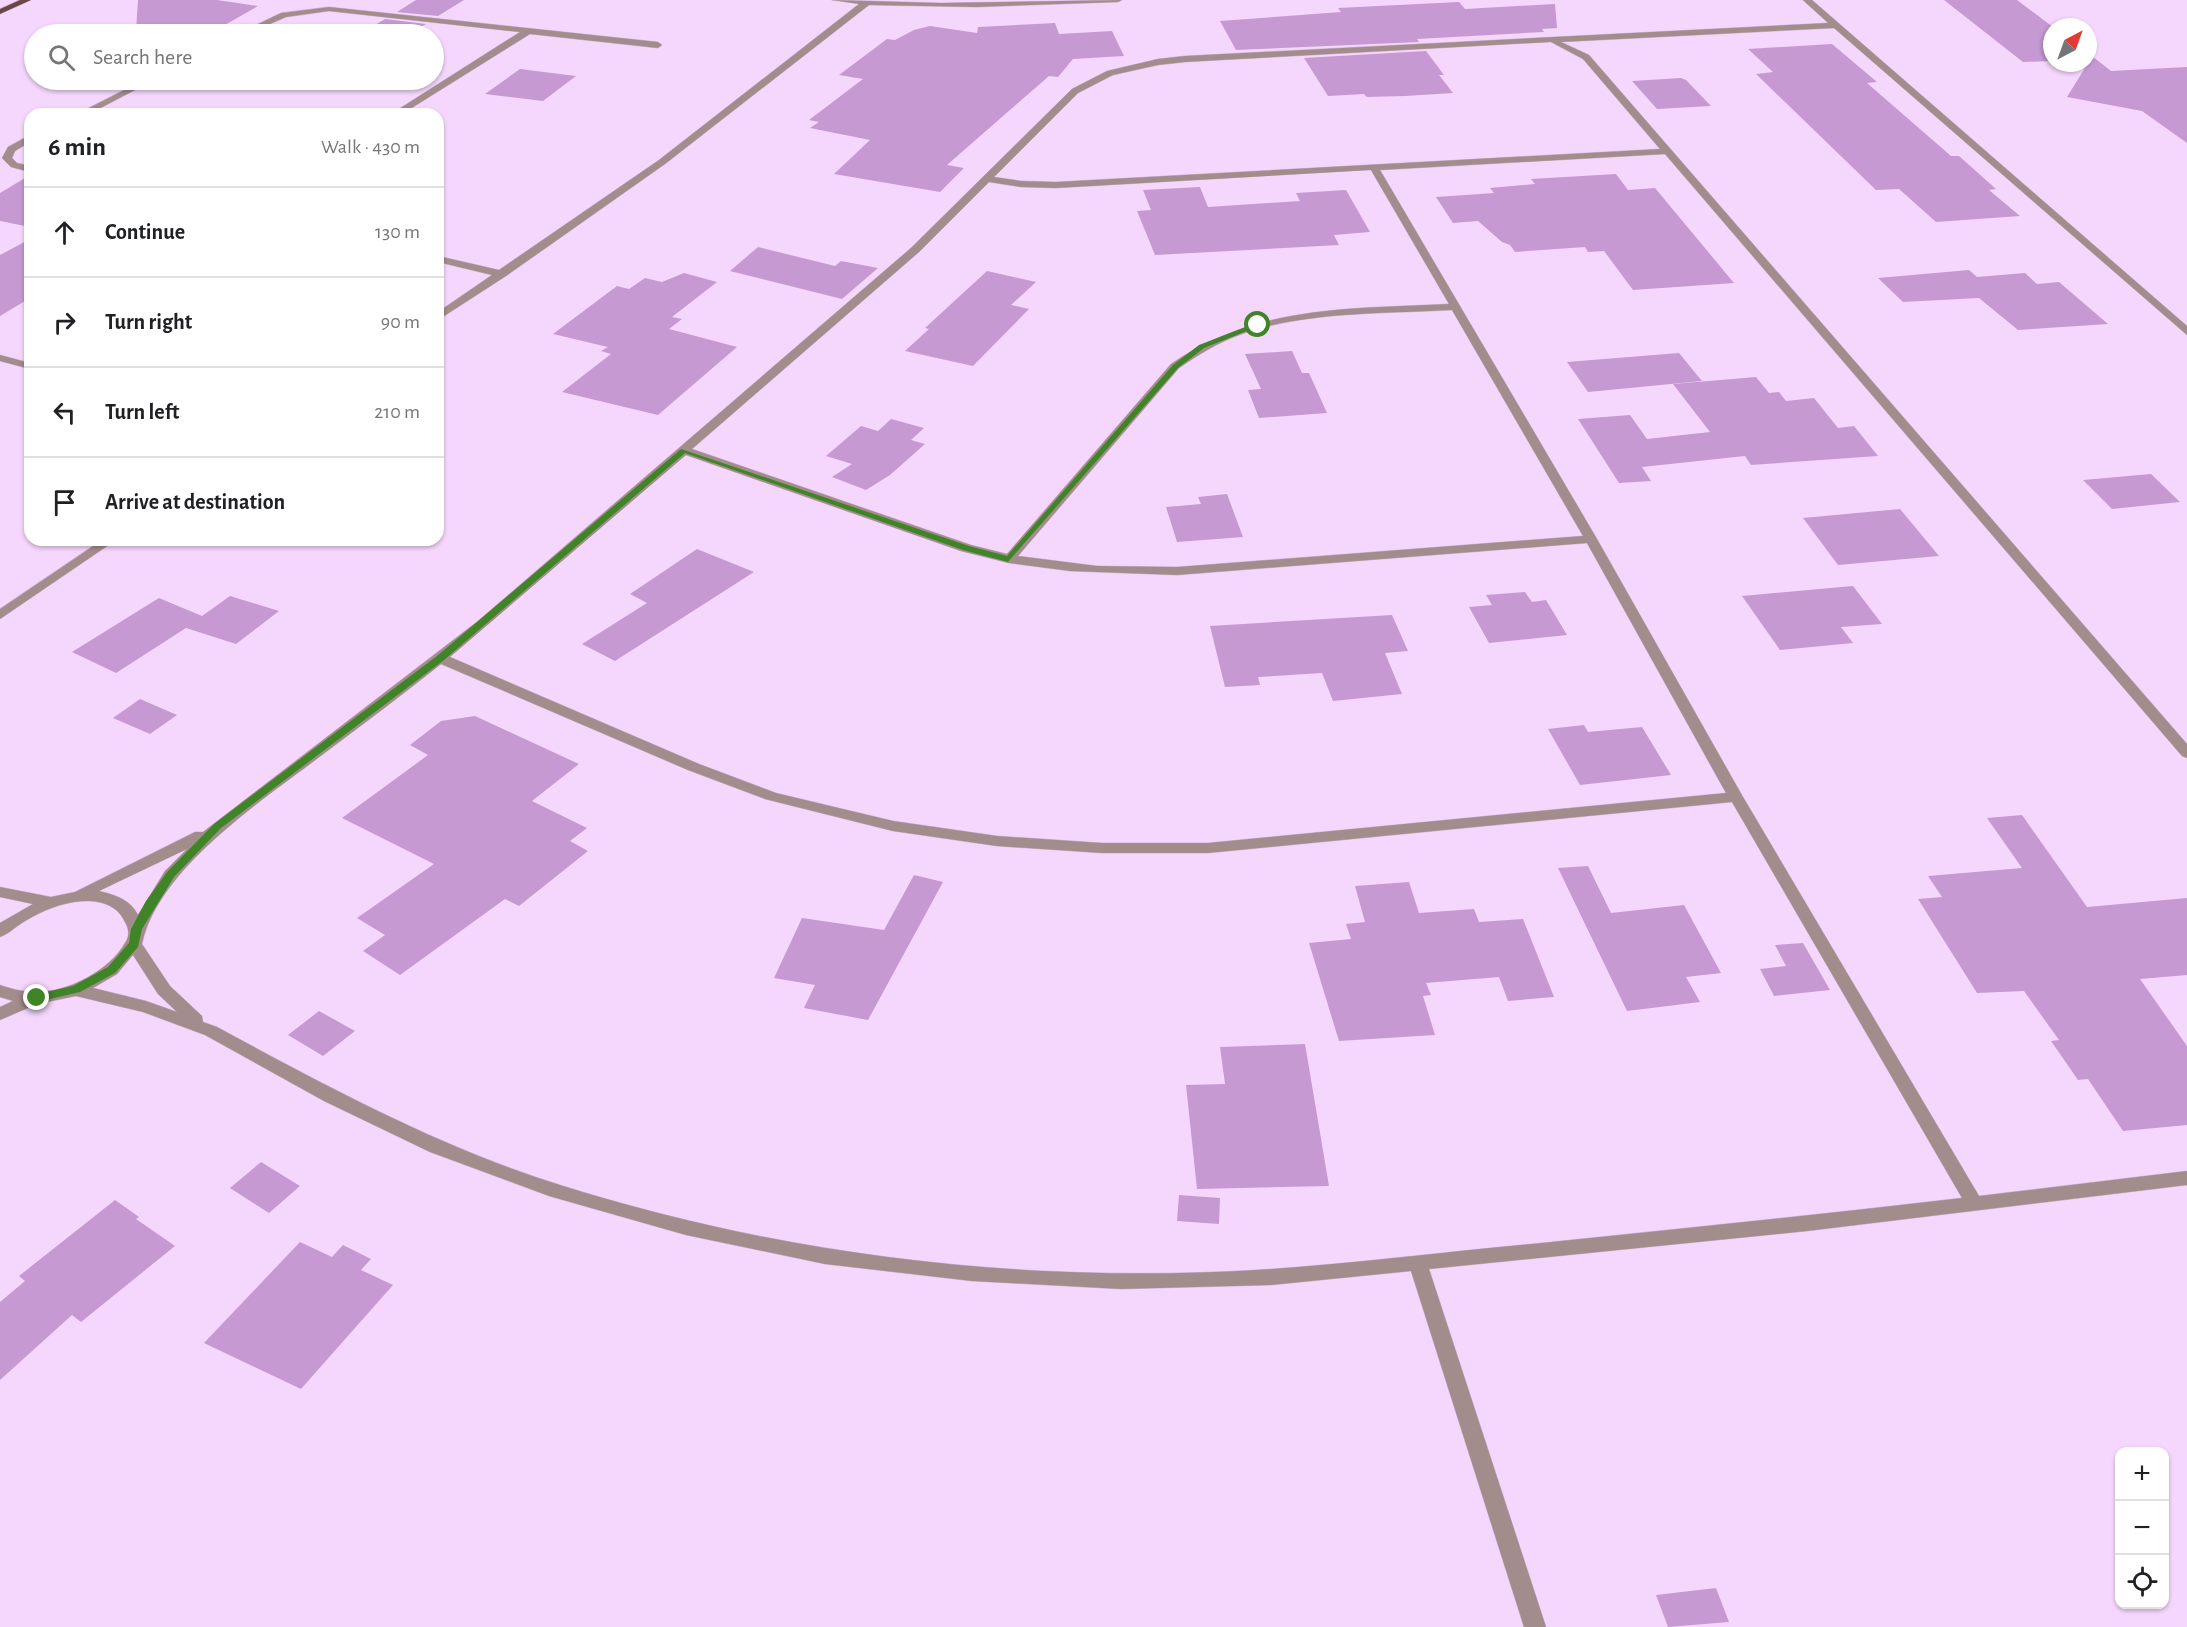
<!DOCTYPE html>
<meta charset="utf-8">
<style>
body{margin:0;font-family:"Alegreya Sans",sans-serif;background:#f2f2f2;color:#202124}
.controls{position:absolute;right:18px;bottom:18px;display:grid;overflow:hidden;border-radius:12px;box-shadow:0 2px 4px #0004}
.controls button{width:54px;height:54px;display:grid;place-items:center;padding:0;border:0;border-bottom:2px solid #e0e0e0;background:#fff;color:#202124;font:30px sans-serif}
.compass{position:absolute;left:2043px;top:18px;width:54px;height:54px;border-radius:50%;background:#fff;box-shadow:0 2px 4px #0004;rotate:41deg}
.stop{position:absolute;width:18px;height:18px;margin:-14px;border:4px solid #408428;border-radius:50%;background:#fff}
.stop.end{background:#408428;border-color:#fff;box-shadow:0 2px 6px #0008}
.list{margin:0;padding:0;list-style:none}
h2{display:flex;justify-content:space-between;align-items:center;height:78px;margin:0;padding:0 24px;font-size:26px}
h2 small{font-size:20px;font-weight:400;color:#757577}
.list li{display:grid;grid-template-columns:39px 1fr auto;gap:18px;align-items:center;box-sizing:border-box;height:90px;padding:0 24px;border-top:2px solid #e0e0e0}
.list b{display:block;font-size:22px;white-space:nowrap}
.list em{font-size:20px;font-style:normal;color:#757577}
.icon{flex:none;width:33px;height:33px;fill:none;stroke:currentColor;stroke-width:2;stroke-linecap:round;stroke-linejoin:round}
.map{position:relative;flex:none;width:2187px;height:1627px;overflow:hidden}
.search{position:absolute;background:#fff;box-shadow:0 2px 4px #0004;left:24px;top:24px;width:420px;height:66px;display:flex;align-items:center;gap:15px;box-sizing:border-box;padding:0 21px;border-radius:33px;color:#757577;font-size:22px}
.panel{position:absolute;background:#fff;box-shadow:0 2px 4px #0004;left:24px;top:108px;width:420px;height:438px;border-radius:18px}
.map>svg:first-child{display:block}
</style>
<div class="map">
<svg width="2187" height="1627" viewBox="0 0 2187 1627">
<rect width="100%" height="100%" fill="#f5d7fd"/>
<path fill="#c699d3" d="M138 0H217L258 6 209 34H156L136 31Z
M416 0H464L438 16 397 12Z
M1944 0H2017L2053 27 2052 61 2023 62Z
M1459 2 1465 9 1555 4 1557 28 1542 29 1544 32 1417 39 1419 42 1236 50 1220 21 1341 12 1338 8Z
M385 19 426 24 409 34H360Z
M1055 23 1059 34 1112 31 1124 56 1073 59 1058 77 1049 76 947 165 964 168 940 192 834 174 870 140 810 128 819 122 809 120 863 79 839 75 887 39 895 40 914 30 930 26 977 33 978 27Z
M1832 44 1877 82 1867 83 1951 156H1959L1996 189 1989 190 2020 216 1936 222 1899 189 1876 190 1756 74 1773 72 1748 49Z
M1426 51 1444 75H1439L1453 93 1405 96 1367 97 1364 94 1328 96 1304 58Z
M2088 53 2111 71 2187 67V143L2142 111 2067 97 2088 63Z
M520 69 576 76 543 101 485 94Z
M1681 78 1686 80 1711 106 1657 109 1632 81Z
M1616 174 1628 190 1655 188 1734 283 1633 290 1604 251 1588 252 1585 247 1515 252 1510 245 1502 242 1478 221 1453 223 1436 197 1494 193 1490 188 1535 184 1531 179Z
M30 175V227L0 221V193Z
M1200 187 1208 207 1300 201 1296 193 1346 190 1370 232 1334 235 1339 245 1155 255 1137 211 1151 210 1143 190Z
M30 239V298L0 316V255Z
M758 247 835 266 841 261 878 268 842 299 730 271Z
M1969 270 1977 277 2025 273 2037 284 2059 282 2108 324 2018 330 1979 298 1903 302 1878 278Z
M987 271 1036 282 1011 305 1029 309 973 366 905 351 929 329 925 328Z
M684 273 717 282 672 317 682 319 669 329 737 347 658 415 562 392 611 354 601 351 608 347 553 334 617 286 629 289 645 278 662 282Z
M1292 351 1302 373H1309L1327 413 1259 418 1248 390 1261 389 1245 354Z
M1679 353 1702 381 1588 392 1567 362Z
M1756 377 1769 393 1779 392 1786 401 1814 398 1838 428 1854 426 1878 456 1751 465 1745 456 1642 467 1651 481 1619 483 1578 419 1630 415 1647 439 1710 432 1673 384Z
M891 419 924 428 911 440 925 444 890 475 866 490 832 477 852 464 826 456 861 426 878 431Z
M2151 474 2180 502 2112 509 2083 480Z
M1227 494 1243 537 1177 542 1166 507 1201 504 1198 497Z
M1900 509 1939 556 1838 565 1803 518Z
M697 549 754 572 615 661 582 644 647 603 630 594Z
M1853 586 1882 624 1841 627 1853 643 1780 650 1742 596Z
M1525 592 1532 602 1546 600 1567 635 1489 643 1469 607 1492 605 1486 595Z
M230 596 279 611 236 644 186 628 116 673 72 652 159 598 202 616Z
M1392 615 1408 651 1385 653 1402 694 1333 701 1322 673 1258 677 1260 685 1225 687 1210 626Z
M140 699 177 715 150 734 113 718Z
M475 716 579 764 532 801 587 828 570 841 588 851 519 906 505 899 400 975 363 951 385 935 357 918 434 864 342 818 428 755 410 745 441 721Z
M1584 725 1588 732 1642 727 1671 775 1580 785 1548 729Z
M2022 815 2087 907 2187 898V975L2140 979 2187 1046V1125L2123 1131 2088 1079 2078 1080 2051 1041 2059 1040 2024 991 1977 993 1918 899 1942 897 1928 876 2022 868 1987 818Z
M1588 866 1611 913 1684 905 1721 973 1686 977 1700 1002 1627 1011 1558 868Z
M914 875 943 882 868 1020 804 1008 815 985 774 978 802 918 884 930Z
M1409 882 1419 913 1474 909 1479 922 1523 919 1554 997 1508 1001 1499 977 1426 983 1431 995 1423 996 1435 1035 1339 1041 1309 943 1351 939 1346 924 1365 922 1355 886Z
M1803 943 1830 990 1774 996 1760 969 1786 966 1775 945Z
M319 1011 355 1031 323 1056 288 1035Z
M1305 1044 1329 1186 1197 1189 1186 1085 1225 1084 1220 1047Z
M261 1162 300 1186 269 1213 230 1188Z
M1179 1195 1220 1198 1219 1224 1177 1221Z
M115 1200 139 1217 136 1219 175 1246 81 1322 72 1315 0 1380V1302L25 1281 19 1276Z
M300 1242 332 1257 343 1245 371 1259 361 1270 393 1285 301 1389 204 1343Z
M1716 1588 1729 1622 1668 1627 1656 1595Z"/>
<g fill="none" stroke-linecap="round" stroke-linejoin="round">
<defs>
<path id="minor" d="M832 0 941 3 1122 0 1118 2 977 7 869 5 665 164 506 276 438 320V312L492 275 438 262V256L499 270 659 160 859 4Z
M1803 0H1812L2187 326V335L1834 28 1561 42 1589 55 2187 744V758L2182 756 1665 154 1380 170 1597 539 1743 797 1979 1196 2187 1171V1185L1807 1231 1429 1269 1546 1627H1524L1411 1271 1271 1285 1121 1289 972 1281 825 1264 686 1235 549 1196 430 1152 324 1101 205 1035 143 1012 76 996 37 1004 0 1020V1007L13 1001 0 997V985C12 989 23 992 36 992 68 992 109 971 125 943 130 936 129 929 125 922 116 902 94 899 74 902 55 905 35 914 19 925 13 929 8 934 0 937V923L33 904 0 897V887L51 897 75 892 195 832H203L478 621 911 248 1072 89 1107 71 1158 59 1185 56 1828 23ZM1551 42 1583 59 1660 149 1056 182 1021 181 994 177 1078 93 1113 75 1158 65 1185 62ZM1371 170 1449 304C1349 309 1257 305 1171 364L1007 554 971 545 692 449 919 252 989 182 1021 187 1056 188ZM1452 310 1583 536 1177 567 1097 566 1018 556 1179 368C1198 355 1217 343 1239 335 1306 311 1382 314 1452 310ZM686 455 961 551 1009 563 1070 571 1177 575 1587 543 1726 793 1208 843H1102L997 836 893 821 776 793 699 764 450 657ZM441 664 688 770 765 799 893 831 997 846 1102 853H1208L1732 802 1962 1198C1818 1215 1675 1229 1532 1244 1445 1252 1358 1263 1272 1269 1033 1285 788 1257 560 1185 439 1147 328 1087 217 1027L203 1022 202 1016 170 986 142 944C157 870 261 801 318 758 359 727 401 696 441 664ZM187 849 165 871 138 915C130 899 115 895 99 891ZM133 955 158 994 177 1012 146 1001 93 988 117 974Z
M329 7 658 42 662 45 658 48 530 34 402 114H391L520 32 329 11 286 17 247 34H237L281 13Z
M144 80H154L89 114H77Z
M30 135V142L15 151 12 158 17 163 30 166V172L11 167 2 158 8 147Z
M30 145V162L25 159V148Z
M0 355 30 363V369L0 361Z
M102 540H116L0 619V609Z"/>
<path id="major" d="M20 0H31L0 14V9Z"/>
</defs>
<use href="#minor" stroke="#d1b6d8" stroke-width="1"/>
<use href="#major" stroke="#d1b6d8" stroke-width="1"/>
<use href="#minor" fill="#a38d8c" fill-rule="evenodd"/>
<use href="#major" fill="#6a4646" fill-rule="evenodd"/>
</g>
<path fill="#408428" d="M1256 323 1262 325 1204 348 1178 368 1008 562 963 550 685 453 444 660 221 828 174 877 142 929 138 947 115 973 80 992 37 1002 31 998 37 994 73 986 108 967 129 943 131 929 146 901 167 872 214 824 437 656 681 449 969 546 1007 556 1173 365 1199 345Z"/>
</svg>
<div class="controls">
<button>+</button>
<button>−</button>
<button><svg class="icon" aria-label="locate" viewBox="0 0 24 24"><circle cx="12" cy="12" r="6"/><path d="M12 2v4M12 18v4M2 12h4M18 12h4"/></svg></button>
</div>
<svg class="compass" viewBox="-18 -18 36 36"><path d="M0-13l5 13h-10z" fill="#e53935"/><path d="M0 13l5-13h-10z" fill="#757577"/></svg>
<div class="stop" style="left:1258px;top:325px"></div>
<div class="stop end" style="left:37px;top:998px"></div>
<div class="search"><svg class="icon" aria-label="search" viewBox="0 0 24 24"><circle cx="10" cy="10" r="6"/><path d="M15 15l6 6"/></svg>Search here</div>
<section class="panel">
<h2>6 min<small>Walk · 430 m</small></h2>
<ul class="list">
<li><svg class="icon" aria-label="ahead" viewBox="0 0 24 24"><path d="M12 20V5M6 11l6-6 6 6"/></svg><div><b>Continue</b></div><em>130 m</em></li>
<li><svg class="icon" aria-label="right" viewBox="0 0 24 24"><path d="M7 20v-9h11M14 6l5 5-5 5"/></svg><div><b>Turn right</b></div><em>90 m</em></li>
<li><svg class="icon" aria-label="left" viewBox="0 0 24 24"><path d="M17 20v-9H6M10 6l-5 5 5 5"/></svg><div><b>Turn left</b></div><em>210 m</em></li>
<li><svg class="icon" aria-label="arrive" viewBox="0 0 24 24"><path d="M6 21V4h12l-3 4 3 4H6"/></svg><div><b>Arrive at destination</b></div></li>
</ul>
</section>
</div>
